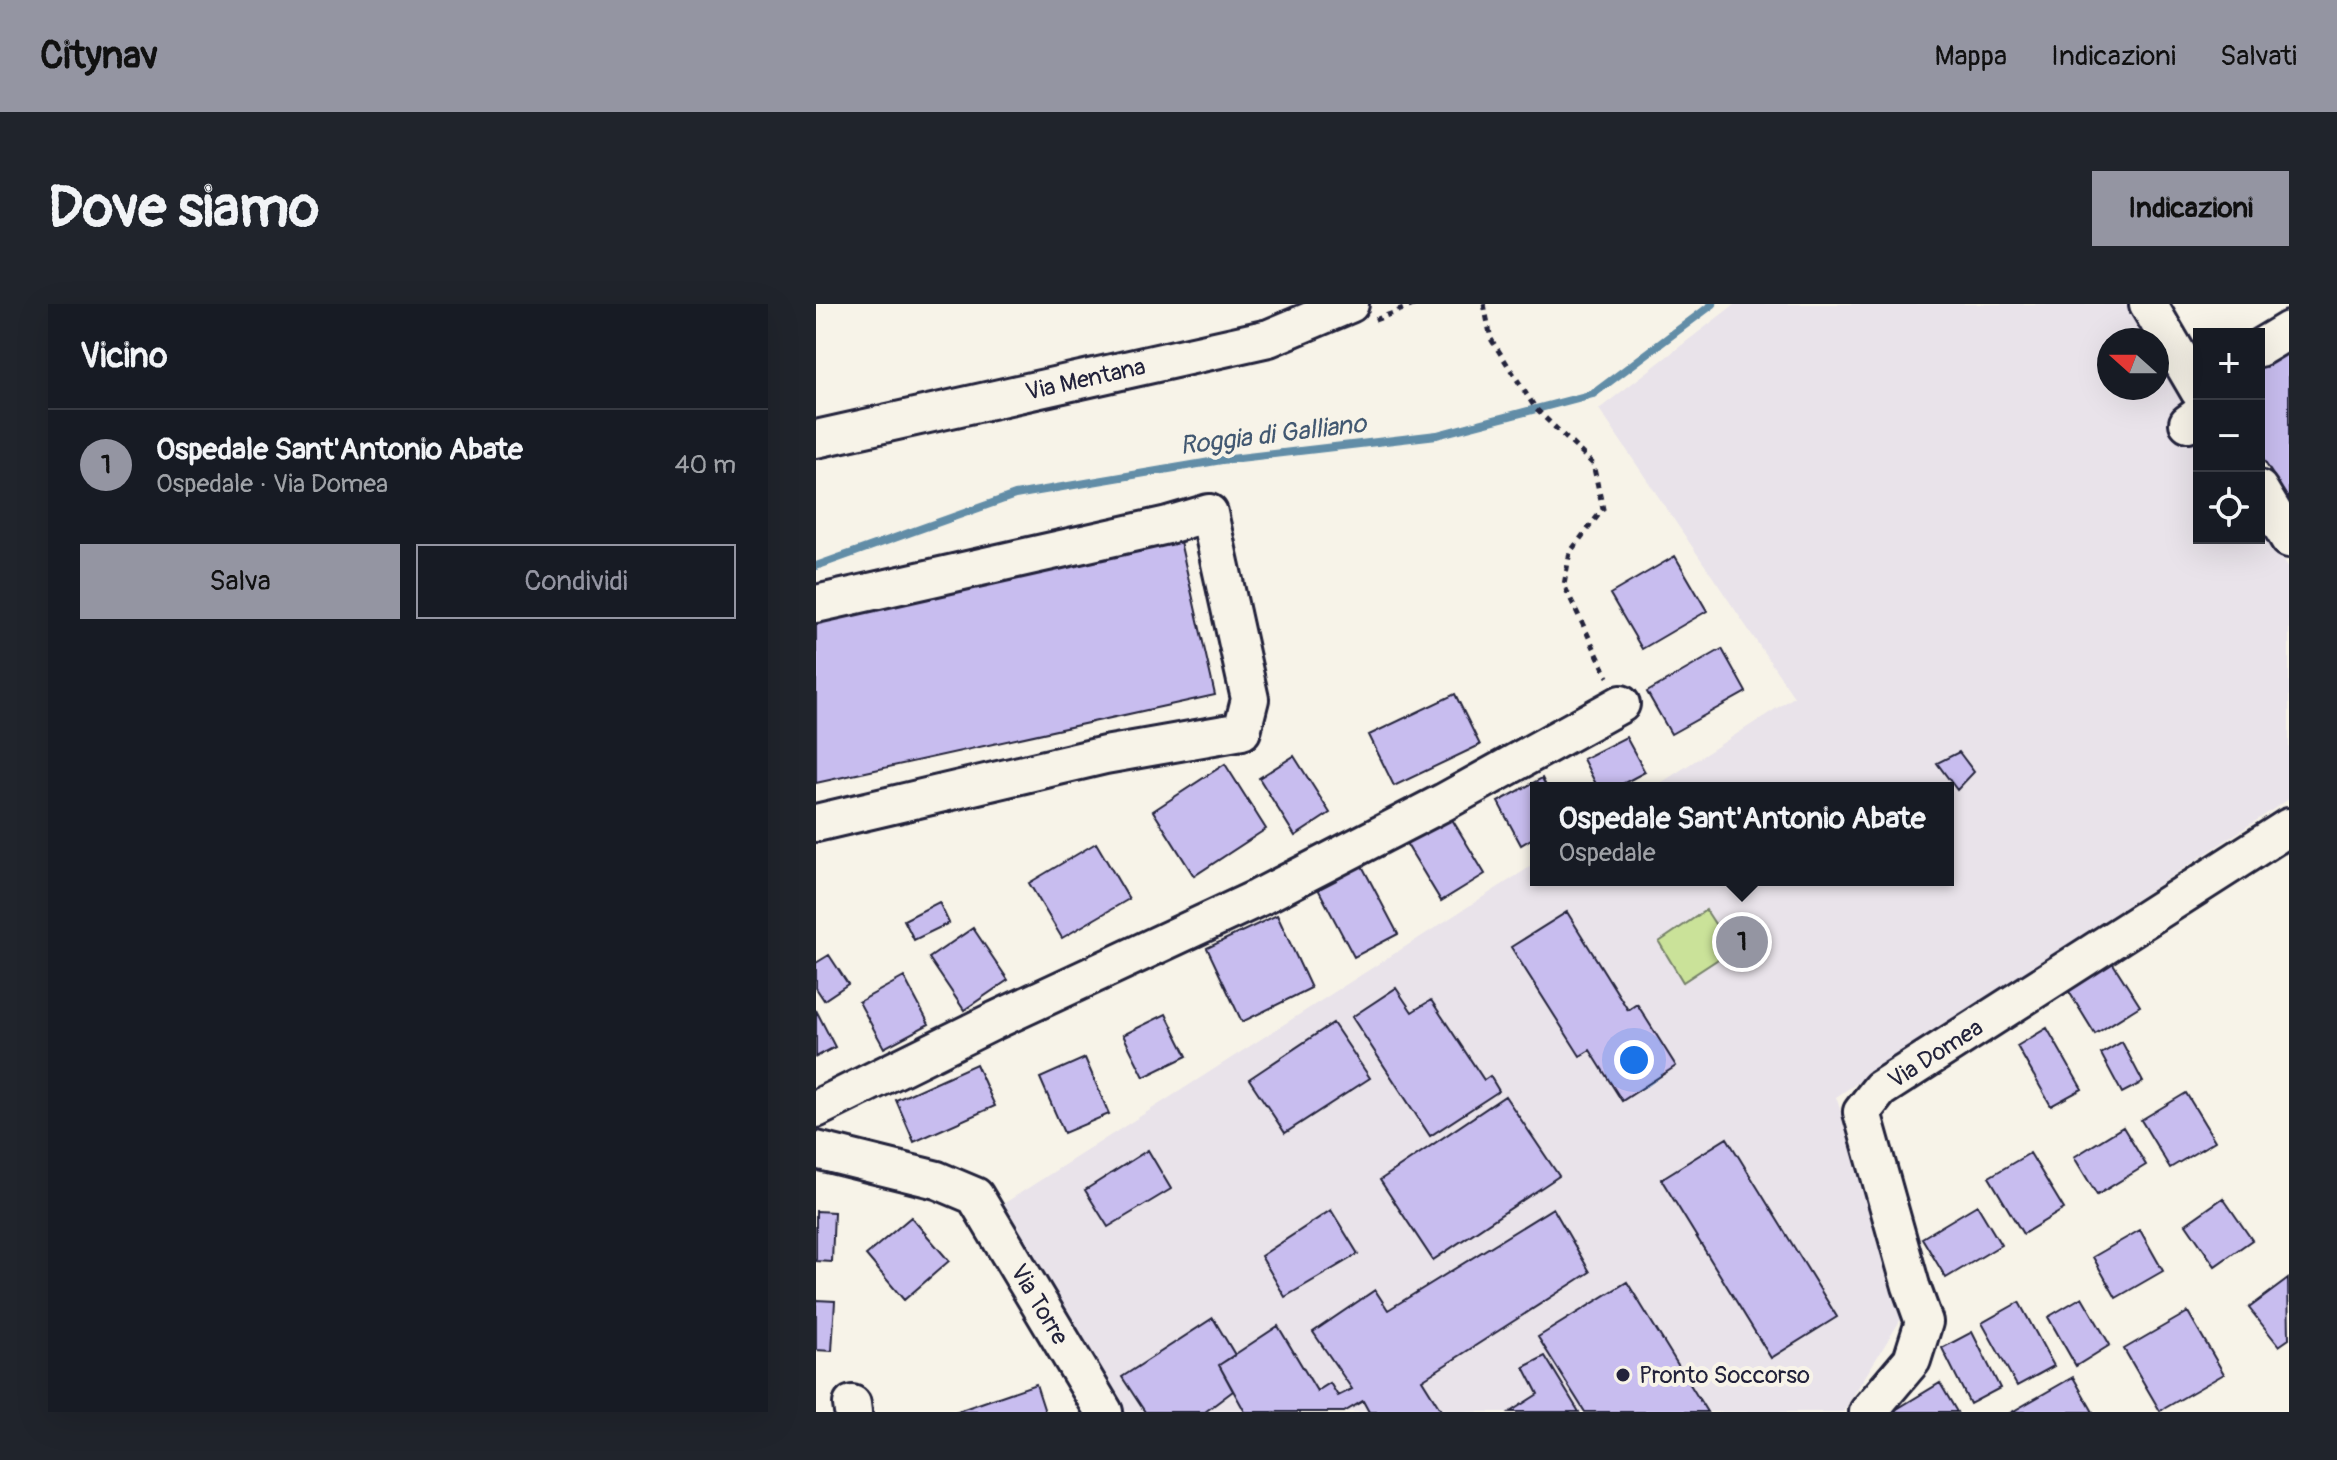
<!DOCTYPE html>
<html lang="it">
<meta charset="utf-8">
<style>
body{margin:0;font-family:Pangolin,sans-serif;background:#20242c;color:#f1f3f6}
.controls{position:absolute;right:24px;top:24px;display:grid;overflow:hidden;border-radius:0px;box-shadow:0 8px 32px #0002}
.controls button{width:72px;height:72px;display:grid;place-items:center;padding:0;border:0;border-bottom:2px solid #363941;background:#171b24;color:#f1f3f6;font:40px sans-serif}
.compass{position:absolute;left:1281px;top:24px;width:72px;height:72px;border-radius:50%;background:#171b24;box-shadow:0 8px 32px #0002;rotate:291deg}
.you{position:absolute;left:818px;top:756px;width:28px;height:28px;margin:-20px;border:6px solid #fff;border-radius:50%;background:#1a73e8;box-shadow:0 0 0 12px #1a73e833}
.badge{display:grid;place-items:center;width:52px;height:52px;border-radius:50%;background:#9495a2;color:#111;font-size:26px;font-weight:700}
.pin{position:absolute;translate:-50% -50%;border:4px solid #fff;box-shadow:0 2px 8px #0006}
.popup{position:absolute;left:714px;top:478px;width:424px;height:104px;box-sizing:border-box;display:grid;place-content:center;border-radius:0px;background:#171b24;filter:drop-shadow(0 2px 6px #0005);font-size:26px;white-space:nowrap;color:#9ea1a6}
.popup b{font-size:30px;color:#f1f3f6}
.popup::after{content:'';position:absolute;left:50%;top:100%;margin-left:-16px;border:16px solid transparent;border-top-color:#171b24}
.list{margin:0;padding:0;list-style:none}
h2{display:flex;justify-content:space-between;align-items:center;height:104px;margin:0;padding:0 32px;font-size:34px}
h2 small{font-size:26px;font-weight:400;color:#9ea1a6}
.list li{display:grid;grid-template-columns:52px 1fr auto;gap:24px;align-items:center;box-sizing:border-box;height:112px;padding:0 32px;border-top:2px solid #363941}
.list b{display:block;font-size:30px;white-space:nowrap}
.list p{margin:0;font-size:26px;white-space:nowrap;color:#9ea1a6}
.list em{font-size:26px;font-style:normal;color:#9ea1a6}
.actions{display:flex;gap:16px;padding:24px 32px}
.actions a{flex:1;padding:18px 0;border:2px solid #9495a2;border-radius:0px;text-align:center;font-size:28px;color:#9495a2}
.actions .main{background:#9495a2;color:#111}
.icon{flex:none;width:44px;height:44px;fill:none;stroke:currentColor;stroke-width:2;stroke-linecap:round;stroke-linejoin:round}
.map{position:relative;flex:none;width:1473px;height:1108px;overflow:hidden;border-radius:0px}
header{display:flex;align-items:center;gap:48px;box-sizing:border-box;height:112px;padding:0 40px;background:#9495a2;color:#111}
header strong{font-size:38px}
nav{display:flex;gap:44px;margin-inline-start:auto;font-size:28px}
.intro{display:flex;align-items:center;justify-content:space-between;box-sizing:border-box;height:192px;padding:0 48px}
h1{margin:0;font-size:56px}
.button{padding:20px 36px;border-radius:0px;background:#9495a2;color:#111;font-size:28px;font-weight:700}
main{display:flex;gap:48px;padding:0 48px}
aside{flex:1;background:#171b24;border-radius:0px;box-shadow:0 8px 32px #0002}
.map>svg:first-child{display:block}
</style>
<header>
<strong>Citynav</strong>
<nav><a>Mappa</a><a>Indicazioni</a><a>Salvati</a></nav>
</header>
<div class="intro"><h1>Dove siamo</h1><a class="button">Indicazioni</a></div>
<main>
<aside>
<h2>Vicino<small></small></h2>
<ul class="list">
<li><span class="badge">1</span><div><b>Ospedale Sant'Antonio Abate</b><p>Ospedale · Via Domea</p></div><em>40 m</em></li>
</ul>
<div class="actions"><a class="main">Salva</a><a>Condividi</a></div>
</aside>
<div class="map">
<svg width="1473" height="1108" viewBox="0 0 1473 1108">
<rect width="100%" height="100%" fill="#f7f3e8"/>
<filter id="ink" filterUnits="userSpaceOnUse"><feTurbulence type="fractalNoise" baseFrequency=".0125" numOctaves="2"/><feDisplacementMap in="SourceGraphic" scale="16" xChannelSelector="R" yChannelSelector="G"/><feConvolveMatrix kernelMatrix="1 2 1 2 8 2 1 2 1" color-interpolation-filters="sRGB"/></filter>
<g filter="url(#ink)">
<path fill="#e9e3ea" d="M919 0H1311L1333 36H1293V84H1341V49L1383 117V234H1443V215L1473 264V495L1020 793 1092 1004 1027 1108H302L184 902 720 559V576H1132V484H837L978 393 783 105Z"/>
<path fill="#cae299" stroke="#76826a" stroke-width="2" d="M890 606 916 646 867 678 843 638Z"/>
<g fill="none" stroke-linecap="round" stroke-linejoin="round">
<path stroke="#628da7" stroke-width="8" d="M0 262 199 191 406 156 621 131 777 90 897 0"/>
</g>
<path fill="#c8bdef" stroke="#22223b" stroke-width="2" d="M1473 39V196L1443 149V58Z
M363 233 399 391 0 479V316Z
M859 252 891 307 826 345 794 290Z
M906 345 930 388 855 430 831 388Z
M639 390 664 441 578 482 553 431Z
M810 433 829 468 799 484H782L767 455Z
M1143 448 1158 468 1141 486 1121 459Z
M478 452 514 509 479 532 443 474Z
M409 460 450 525 378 572 337 507Z
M726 474 731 484H720V532L705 541 682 498Z
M634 512 669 570 625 597 590 539Z
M280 539 313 595 246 634 213 579Z
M544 558 582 630 538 653 500 581Z
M123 598 133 619 98 636 88 616Z
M751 608 812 706 821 700 860 762 806 797 774 746 764 752 695 643Z
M461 611 495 684 426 718 391 644Z
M157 624 192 676 148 706 113 654Z
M13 651 32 680 8 696 0 684V659Z
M1296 658 1324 702 1279 730 1252 686Z
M88 673 113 720 68 744 43 698Z
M580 684 596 708 615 696 668 776 674 772 683 787 614 832 536 713Z
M0 706 19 743 0 753Z
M350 710 371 752 328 773 307 731Z
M517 719 554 774 469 829 433 775Z
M1231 724 1266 785 1235 802 1201 742Z
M1306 738 1327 778 1306 789 1285 750Z
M269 754 293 810 248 829 224 774Z
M160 760 179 802 98 838 80 796Z
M1370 789 1399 837 1354 864 1325 816Z
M689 792 743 872 617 956 564 876Z
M1307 823 1330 861 1281 891 1258 853Z
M911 834 1021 1013 955 1054 845 875Z
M332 846 355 885 292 923 269 886Z
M1214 849 1248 905 1207 930 1173 873Z
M1407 894 1436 936 1399 962 1370 920Z
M1161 901 1185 941 1130 974 1106 934Z
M737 904 774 968 606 1076 626 1108H553L547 1097 528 1108H429L403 1061 462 1022 501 1087 514 1079 522 1092 536 1085 497 1028 559 986 572 1006Z
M515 906 542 950 469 993 445 952Z
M0 907 18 908 16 958 0 957Z
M95 913 133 957 88 996 50 951Z
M1324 926 1347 967 1300 994 1277 953Z
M1472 975 1473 1035 1463 1042 1433 1004Z
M811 978 891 1108H769L722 1033Z
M1266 993 1294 1041 1260 1062 1232 1013Z
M0 996 19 997 16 1047 0 1046Z
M1203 998 1238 1062 1201 1082 1166 1019Z
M1372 1008 1408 1070 1344 1107 1308 1045Z
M397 1014 419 1051 403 1061 417 1087 389 1108H329L306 1073Z
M1156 1028 1184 1084 1154 1100 1126 1044Z
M729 1052 763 1108H694L722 1090 708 1063Z
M1257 1073 1277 1108H1196Z
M1124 1079 1141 1108H1076Z
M220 1080 229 1108H139Z"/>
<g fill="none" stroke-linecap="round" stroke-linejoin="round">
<defs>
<g id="minor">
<path d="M1332 0 1383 87"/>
<path d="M1443 44 1473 26"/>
<path d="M1372 119 1383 111"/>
<path id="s1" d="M0 135 453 34 534 0"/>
<path d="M1443 185 1473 235"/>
<path d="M0 300 352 221 393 209 434 395 426 427 289 451 0 519"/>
<path d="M0 805 178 717 442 594 628 498 805 400"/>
<path id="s2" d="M0 846 121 876 159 892 288 1108"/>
<path d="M36 1100 37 1108"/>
<path id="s3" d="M1052 1108 1096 1056 1108 1018 1095 982 1046 808 1064 785 1473 523"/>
</g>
</defs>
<use href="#minor" stroke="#22223b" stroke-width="42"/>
<path stroke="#22223b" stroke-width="5" stroke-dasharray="6 6" stroke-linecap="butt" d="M668 0 675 35 720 105 777 160 787 205 754 248 748 281 792 373
M559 16 600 0"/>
<use href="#minor" stroke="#f7f3e8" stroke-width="36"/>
</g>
</g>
<circle fill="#22223b" stroke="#f7f3e8" stroke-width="3" cx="807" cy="1071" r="8"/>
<g text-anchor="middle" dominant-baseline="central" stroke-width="8" stroke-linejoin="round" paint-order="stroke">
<g font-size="24" fill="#22223b" stroke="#f7f3e8">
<text stroke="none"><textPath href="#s1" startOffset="276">Via Mentana</textPath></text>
<text stroke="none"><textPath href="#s3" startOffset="422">Via Domea</textPath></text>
<text stroke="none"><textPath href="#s2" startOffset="292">Via Torre</textPath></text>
</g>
<g font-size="24" fill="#22223b" stroke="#f7f3e8" text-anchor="start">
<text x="823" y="1071">Pronto Soccorso</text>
</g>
<g font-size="26" font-style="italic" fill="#425871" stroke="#f7f3e8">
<text transform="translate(457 131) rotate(-7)">Roggia di Galliano</text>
</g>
</g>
</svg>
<div class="controls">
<button>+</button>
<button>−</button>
<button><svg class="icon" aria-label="locate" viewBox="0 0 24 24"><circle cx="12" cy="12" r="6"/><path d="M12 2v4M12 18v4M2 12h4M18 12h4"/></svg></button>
</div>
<svg class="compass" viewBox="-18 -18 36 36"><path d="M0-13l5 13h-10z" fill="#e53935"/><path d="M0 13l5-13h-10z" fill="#9ea1a6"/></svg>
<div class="you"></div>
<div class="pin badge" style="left:926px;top:638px">1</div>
<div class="popup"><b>Ospedale Sant'Antonio Abate</b>Ospedale</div>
</div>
</main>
